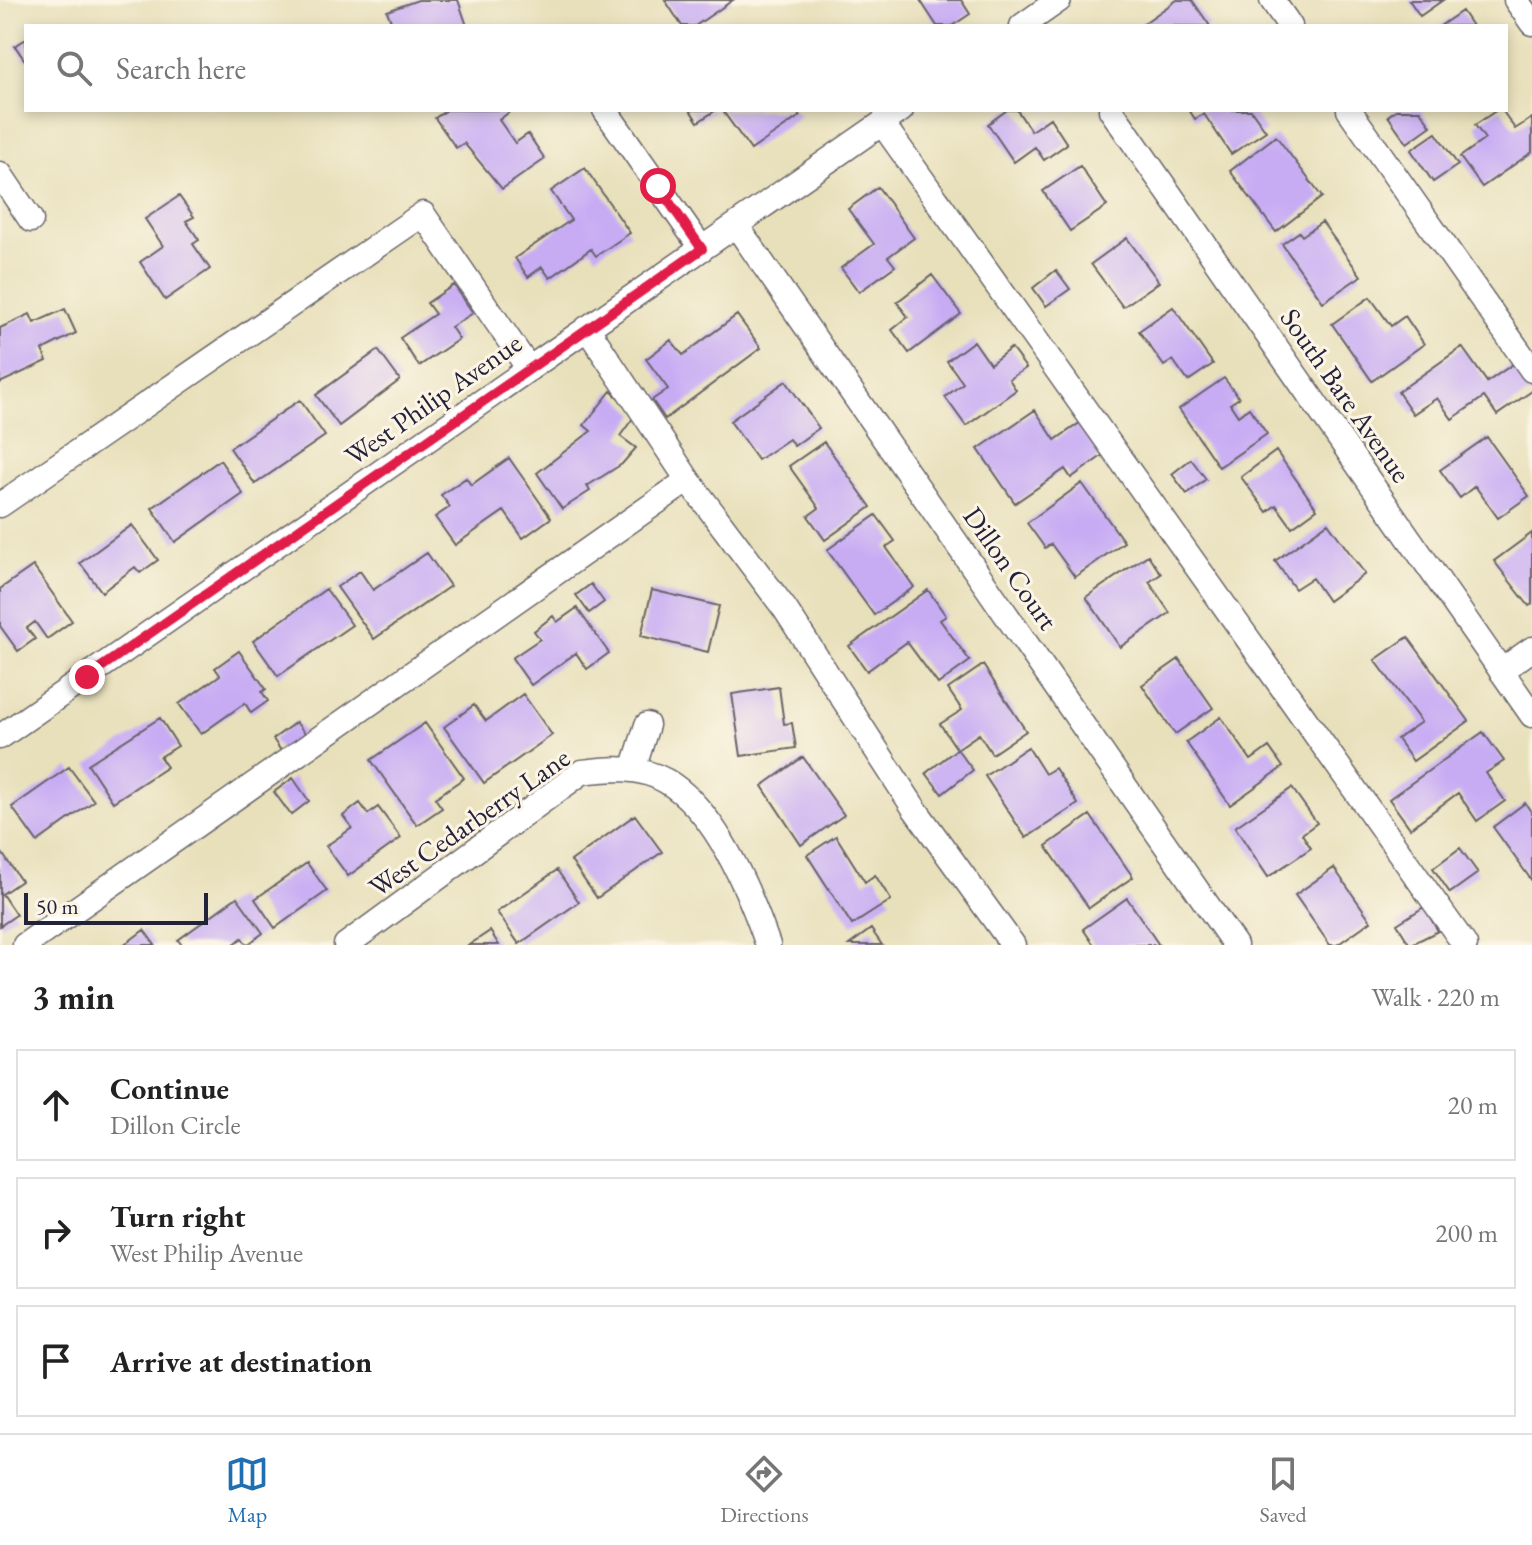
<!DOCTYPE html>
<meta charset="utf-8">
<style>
body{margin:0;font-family:"EB Garamond",serif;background:#f6f6f6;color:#222}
.scale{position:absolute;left:24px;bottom:20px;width:184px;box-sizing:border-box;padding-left:8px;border:4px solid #22223b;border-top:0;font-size:22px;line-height:28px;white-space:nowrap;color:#22223b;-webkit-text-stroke:6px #fcf5e5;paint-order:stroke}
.stop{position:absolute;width:24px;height:24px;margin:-18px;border:6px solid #e11d48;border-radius:50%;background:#fff}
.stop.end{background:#e11d48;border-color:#fff;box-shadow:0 2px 8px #0008}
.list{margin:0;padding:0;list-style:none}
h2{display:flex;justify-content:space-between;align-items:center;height:104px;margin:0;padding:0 32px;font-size:34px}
h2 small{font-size:26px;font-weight:400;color:#767676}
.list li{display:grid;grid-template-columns:52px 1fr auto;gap:24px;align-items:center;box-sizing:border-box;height:112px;margin:0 16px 16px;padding:0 16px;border:2px solid #e0e0e0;border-radius:0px}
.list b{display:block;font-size:30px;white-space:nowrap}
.list p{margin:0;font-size:26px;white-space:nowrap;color:#767676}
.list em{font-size:26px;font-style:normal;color:#767676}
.icon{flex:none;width:44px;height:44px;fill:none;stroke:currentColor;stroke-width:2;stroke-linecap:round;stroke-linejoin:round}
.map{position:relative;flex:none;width:1532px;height:945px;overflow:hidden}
.search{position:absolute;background:#fff;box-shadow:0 4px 12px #0003;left:24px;right:24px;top:24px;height:88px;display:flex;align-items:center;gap:20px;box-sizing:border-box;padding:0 28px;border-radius:0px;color:#767676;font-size:30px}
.sheet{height:488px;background:#fff}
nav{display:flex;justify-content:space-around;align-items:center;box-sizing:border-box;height:112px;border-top:2px solid #e0e0e0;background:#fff;font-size:22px;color:#767676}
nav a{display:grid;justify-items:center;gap:4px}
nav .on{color:#1f6fb2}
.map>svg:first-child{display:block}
</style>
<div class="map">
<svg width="1532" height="945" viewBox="0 0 1532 945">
<rect width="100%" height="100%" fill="#fcf5e5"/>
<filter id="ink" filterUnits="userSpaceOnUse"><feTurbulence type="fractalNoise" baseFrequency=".0125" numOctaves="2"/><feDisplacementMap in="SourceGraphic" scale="16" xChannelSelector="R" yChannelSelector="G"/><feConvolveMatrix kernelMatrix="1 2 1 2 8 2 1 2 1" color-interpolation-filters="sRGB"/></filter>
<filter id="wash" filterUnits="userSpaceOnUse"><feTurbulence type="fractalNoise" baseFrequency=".006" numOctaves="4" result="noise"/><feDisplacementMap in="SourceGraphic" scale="32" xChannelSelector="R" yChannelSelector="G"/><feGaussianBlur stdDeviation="1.8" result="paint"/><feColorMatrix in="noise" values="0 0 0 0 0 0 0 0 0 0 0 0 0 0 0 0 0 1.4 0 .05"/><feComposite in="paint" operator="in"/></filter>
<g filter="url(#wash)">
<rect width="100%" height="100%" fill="#e8e0bb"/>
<g id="blocks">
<path fill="#c7acf4" d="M418 0H458L467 26H393L387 11Z
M665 0H733L695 26H682Z
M920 0H961L970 14 952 26H937Z
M1177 0H1192L1210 26H1140Z
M1409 0H1443L1420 16Z
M1462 11 1472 26H1440Z
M26 39V62L15 46Z
M447 110H512L499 120 515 143 528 134 545 159 502 189 464 143 456 148 435 118Z
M690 110H716L698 122Z
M722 110H795L800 116 751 150Z
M1007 110H1017L1031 131 1050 118 1067 144 1044 160 1035 147 1014 162 988 124Z
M1189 110H1251L1266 131 1231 154 1204 114 1195 119Z
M1396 110H1420L1431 126 1407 143 1388 116Z
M1497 110H1502L1515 129 1532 118V152L1482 187 1460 157 1485 139 1475 125Z
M1436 133 1458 165 1433 182 1411 150Z
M1276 136 1322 197 1276 232 1230 171Z
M1080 166 1107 206 1070 231 1043 191Z
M585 168 630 233 596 256 591 249 550 278 542 267 528 277 515 258 571 220 551 191Z
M878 187 914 238 888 257 895 266 859 292 841 268 874 244 848 209Z
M179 196 194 217 186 221 199 240 193 244 210 269 165 300 140 262 163 246 145 219Z
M1322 222 1361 276 1323 302 1282 244 1299 232 1302 236Z
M1127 238 1159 282 1123 307 1091 264Z
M1056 270 1070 289 1046 306 1033 288Z
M932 275 961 314 909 353 892 330 908 317 897 302Z
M454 285 473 313 451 327 459 339 419 366 400 338 435 314 427 303Z
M1370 297 1391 326 1405 316 1424 344 1372 381 1332 324Z
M1173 307 1213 364 1188 381 1173 360 1164 366 1139 331Z
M65 309 76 333 42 350 47 361 0 383V328L30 314 34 323Z
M737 315 761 348 665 419 652 400 668 389 646 359 671 340 683 355Z
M974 341 990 364 1011 348 1026 368 1009 379 1016 390 966 426 945 397 963 383 947 361Z
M1462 347 1487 382 1516 362 1532 385V391L1497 415 1484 397 1452 419 1437 398 1413 414 1398 392Z
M378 350 400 380 339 426 316 395Z
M1224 378 1239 398 1230 404 1238 416 1249 408 1267 434 1219 467 1179 409Z
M786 381 819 428 794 446 789 439 758 460 730 421Z
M611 391 636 414 620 436 636 448 622 464 587 486 590 491 562 509 537 473 591 431 584 425Z
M300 400 325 436 255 484 230 448Z
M1035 410 1055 440 1084 420 1106 453 1071 478 1065 469 1015 503 978 449Z
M1487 437 1529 496 1498 518 1475 486 1460 498 1440 470Z
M824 442 871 507 825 540 808 516 819 508 789 466Z
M1276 451 1317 509 1292 527 1276 505 1267 512 1241 477Z
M509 458 551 518 523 538 504 511 455 545 435 517 450 507 441 495 466 478 471 485Z
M1191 459 1206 479 1187 494 1172 474Z
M220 460 243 494 175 542 152 508Z
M1082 483 1124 542 1075 577 1051 544 1045 548 1027 523Z
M876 515 895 541 886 547 914 587 874 615 827 550Z
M1328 523 1365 574 1328 601 1312 578 1295 589 1275 561Z
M132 525 158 560 140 573 135 567 102 592 80 563Z
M1532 533V604L1529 606 1494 561Z
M427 553 450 586 374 639 337 587 360 571 373 590Z
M1148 555 1161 574 1149 582 1170 613 1120 647 1086 597Z
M33 566 72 621 47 639 35 622 27 628 35 639 18 651 0 626V589Z
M591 584 604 602 589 613 576 595Z
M326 589 352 625 278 676 253 641Z
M652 590 719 606 708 652 641 636Z
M928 590 946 616 940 620 970 661 938 684 907 642 867 671 849 646Z
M577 608 609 653 587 669 576 653 531 685 512 658 540 639 534 631 553 616 557 622Z
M1408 637 1469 721 1413 761 1397 739 1421 722 1375 660Z
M239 651 266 689 262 692 268 701 251 713 245 703 201 734 179 704 220 675 215 668Z
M1179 659 1213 708 1175 734 1142 685Z
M983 665 1026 731 992 754 979 734 957 749 940 724 962 710 948 689Z
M779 687 784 724 792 723 796 748 741 756 732 694Z
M523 694 552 735 484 783 444 727 474 705 486 721Z
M1221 717 1251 760 1269 747 1283 767 1230 805 1186 742Z
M160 718 178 746 160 757 167 767 113 802 88 764Z
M296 722 308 737 284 755 273 739Z
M425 723 464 778 435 798 442 808 417 825 371 760Z
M1483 732 1504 761 1486 773 1505 801 1477 821 1458 793 1410 828 1389 799Z
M1028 747 1045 774 1055 768 1078 804 1026 838 985 776Z
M957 749 973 770 942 794 926 773Z
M803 757 844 815 801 845 762 786Z
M69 767 94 801 37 842 12 807Z
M293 778 309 801 291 815 274 792Z
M1292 788 1317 823 1302 834 1311 848 1268 877 1235 827Z
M360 803 368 814 378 807 401 838 348 876 326 846 352 828 343 816Z
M1525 803 1532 813V881L1493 827Z
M635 815 662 852 597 898 571 861Z
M1090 815 1133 877 1089 908 1046 846Z
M836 836 865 882 875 875 891 900 852 925 807 855Z
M1460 848 1478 873 1450 893 1433 868Z
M0 850 21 881 2 894 16 915 0 926Z
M307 863 327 891 275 928 255 899Z
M1334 868 1371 921 1337 945H1330L1295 895Z
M557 870 579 902 519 944 497 912Z
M237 897 263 933 247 945 242 938 233 945H182L178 940Z
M1127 898 1159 945H1094L1083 929Z
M1424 907 1438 931 1410 945 1397 924Z
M871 929 882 945H849Z
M144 930 155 945H124Z
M490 931 499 945H469Z"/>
</g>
</g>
<g filter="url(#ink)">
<use href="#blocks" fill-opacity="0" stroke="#676468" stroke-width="2"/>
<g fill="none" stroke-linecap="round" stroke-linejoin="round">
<defs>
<path id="minor" d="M1272 0 1290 26
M1516 0 1532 23
M1022 26 1059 0
M605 110 702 249
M1111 110 1532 715
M1349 110 1532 370
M882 123 1465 945
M0 174 31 220
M736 225 1235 945
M587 328 688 480 785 609 914 808 1013 945
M0 505 423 214 529 369
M1501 671 1532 649
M0 737 901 110
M633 770 647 725
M25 945 688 480
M346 945 582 772C610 768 640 766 666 781 716 810 750 893 768 945"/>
</defs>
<use href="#minor" stroke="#676468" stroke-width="27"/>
<use href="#minor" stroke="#fff" stroke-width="24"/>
</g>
</g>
<g fill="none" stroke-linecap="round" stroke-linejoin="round" filter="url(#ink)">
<path stroke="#e11d48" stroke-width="10" d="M87 677 702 249 658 186"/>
</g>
<g text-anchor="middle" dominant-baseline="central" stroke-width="6" stroke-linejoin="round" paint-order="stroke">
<g font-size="28" fill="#22223b" stroke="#fcf5e5">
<text transform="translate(1346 395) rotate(55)">South Bare Avenue</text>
<text transform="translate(433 399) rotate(-35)">West Philip Avenue</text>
<text transform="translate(1011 568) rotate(55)">Dillon Court</text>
<text transform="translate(469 822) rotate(-35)">West Cedarberry Lane</text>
</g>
</g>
</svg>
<div class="scale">50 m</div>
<div class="stop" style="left:658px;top:186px"></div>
<div class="stop end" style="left:87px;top:677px"></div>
<div class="search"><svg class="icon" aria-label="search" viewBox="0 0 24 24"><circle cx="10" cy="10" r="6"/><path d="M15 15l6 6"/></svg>Search here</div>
</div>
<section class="sheet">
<h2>3 min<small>Walk · 220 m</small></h2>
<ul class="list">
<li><svg class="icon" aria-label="ahead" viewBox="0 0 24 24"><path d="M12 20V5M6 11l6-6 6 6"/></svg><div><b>Continue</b><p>Dillon Circle</p></div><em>20 m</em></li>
<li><svg class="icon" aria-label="right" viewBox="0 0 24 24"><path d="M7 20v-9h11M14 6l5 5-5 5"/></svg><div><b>Turn right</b><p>West Philip Avenue</p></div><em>200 m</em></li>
<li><svg class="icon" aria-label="arrive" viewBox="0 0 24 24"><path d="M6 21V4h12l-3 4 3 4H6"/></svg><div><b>Arrive at destination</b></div></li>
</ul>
</section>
<nav>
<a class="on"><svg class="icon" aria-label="map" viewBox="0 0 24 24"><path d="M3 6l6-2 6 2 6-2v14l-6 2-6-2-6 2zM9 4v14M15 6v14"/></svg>Map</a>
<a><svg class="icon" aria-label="directions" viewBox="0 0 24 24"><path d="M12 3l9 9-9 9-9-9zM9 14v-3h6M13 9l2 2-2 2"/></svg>Directions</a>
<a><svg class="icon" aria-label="saved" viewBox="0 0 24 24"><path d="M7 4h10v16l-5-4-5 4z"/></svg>Saved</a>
</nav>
